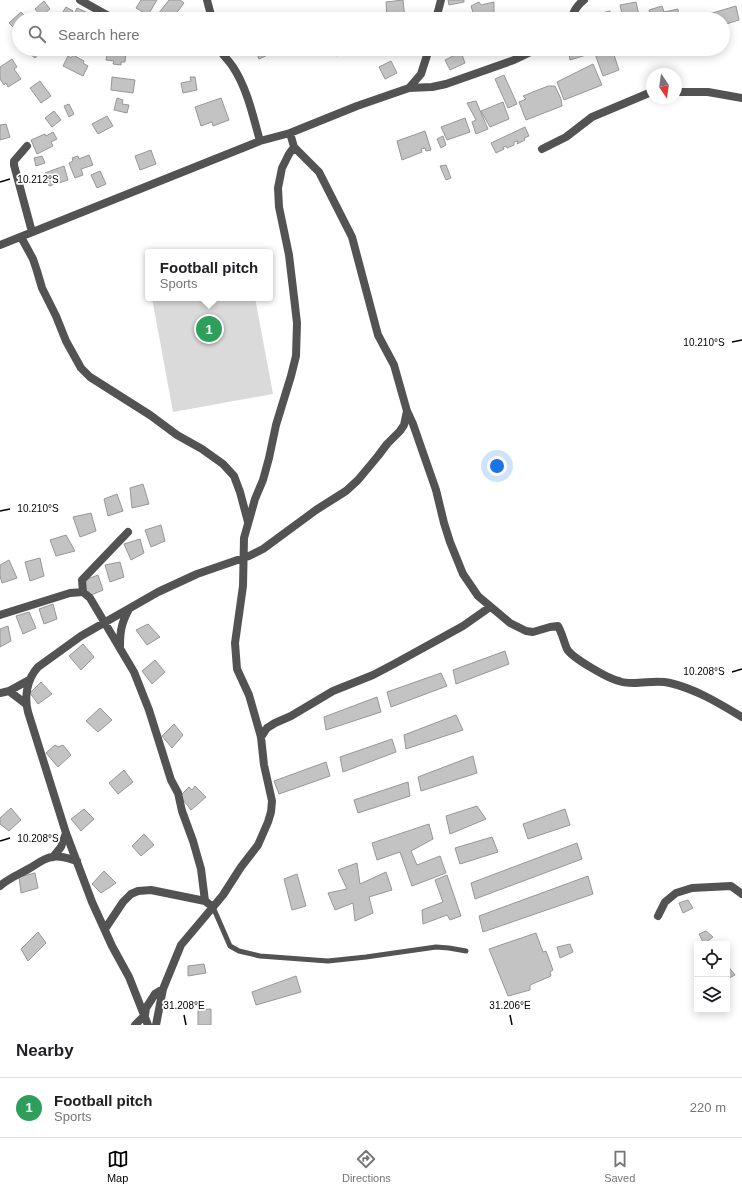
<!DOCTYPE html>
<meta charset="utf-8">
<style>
body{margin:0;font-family:Helvetica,sans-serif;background:#f2f2f2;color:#202124}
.controls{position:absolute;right:12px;bottom:12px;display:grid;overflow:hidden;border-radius:4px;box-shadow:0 2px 10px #0003}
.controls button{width:36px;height:36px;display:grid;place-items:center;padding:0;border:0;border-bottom:1px solid #e0e0e0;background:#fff;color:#202124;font:20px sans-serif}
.compass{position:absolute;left:646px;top:68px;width:36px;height:36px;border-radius:50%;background:#fff;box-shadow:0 2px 10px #0003;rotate:167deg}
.you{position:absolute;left:497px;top:466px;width:14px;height:14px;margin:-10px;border:3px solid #fff;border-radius:50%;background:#1a73e8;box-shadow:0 0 0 6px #1a73e833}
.badge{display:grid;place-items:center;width:26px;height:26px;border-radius:50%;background:#000;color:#fff;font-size:13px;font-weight:700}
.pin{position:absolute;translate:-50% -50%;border:2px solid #fff;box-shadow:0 1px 4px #0006}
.popup{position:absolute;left:145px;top:249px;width:128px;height:52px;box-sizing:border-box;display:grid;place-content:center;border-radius:4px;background:#fff;filter:drop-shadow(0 1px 3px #0005);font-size:13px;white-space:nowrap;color:#757577}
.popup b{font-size:15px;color:#202124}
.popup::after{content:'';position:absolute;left:50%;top:100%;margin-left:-8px;border:8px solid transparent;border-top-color:#fff}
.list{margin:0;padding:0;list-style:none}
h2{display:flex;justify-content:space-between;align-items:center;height:52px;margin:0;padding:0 16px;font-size:17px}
h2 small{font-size:13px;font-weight:400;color:#757577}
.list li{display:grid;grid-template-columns:26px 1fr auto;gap:12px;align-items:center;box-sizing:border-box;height:60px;padding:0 16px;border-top:1px solid #e0e0e0}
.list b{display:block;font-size:15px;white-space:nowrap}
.list p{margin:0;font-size:13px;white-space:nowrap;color:#757577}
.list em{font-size:13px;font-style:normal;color:#757577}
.icon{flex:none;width:22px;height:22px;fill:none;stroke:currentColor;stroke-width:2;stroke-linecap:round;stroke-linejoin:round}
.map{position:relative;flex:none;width:742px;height:1025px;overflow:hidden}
.search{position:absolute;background:#fff;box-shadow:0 2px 10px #0003;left:12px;right:12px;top:12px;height:44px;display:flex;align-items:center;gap:10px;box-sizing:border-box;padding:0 14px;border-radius:22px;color:#757577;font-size:15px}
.sheet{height:112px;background:#fff}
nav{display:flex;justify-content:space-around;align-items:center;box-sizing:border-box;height:56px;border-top:1px solid #e0e0e0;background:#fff;font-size:11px;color:#757577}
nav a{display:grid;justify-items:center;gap:2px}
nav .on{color:#000}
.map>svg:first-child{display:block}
</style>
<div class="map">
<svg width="742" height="1025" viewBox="0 0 742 1025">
<rect width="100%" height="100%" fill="#fff"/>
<path fill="#dadada" d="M152 298H255L273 394 173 412Z"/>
<path fill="#c3c3c3" stroke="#979797" d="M141 0H157L148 15 136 8Z
M169 0H180L184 3 172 19H166L158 14Z
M403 0 405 19H387L386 2Z
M448 0H464V2L449 5Z
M44 1 50 9 41 16 35 9Z
M479 2 481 5 494 2V15L475 19 471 6Z
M636 2 639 15 623 19 620 5Z
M662 6 664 12 678 9 679 19H651L649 10Z
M736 6 739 20 723 25V19H692Z
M66 7 73 11 68 19H60L59 18Z
M77 8 86 12 84 15 93 19H72Z
M610 11 612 19H598L597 14Z
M21 12 28 19H19V29L17 31 9 23Z
M33 49H42L35 58 30 54Z
M108 49 126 51 125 62H121V65L113 64 114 61 106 60Z
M255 49H270L272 53 259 59Z
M332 49H344L345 50 336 56Z
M568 49H585L586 55 570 60Z
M612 49 619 70 603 76 595 54Z
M461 52 465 63 450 70 445 60Z
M73 55 84 61 83 63 88 66 83 76 63 66 68 56 71 58Z
M12 59 17 67 14 69 21 79 8 87 6 83 4 85 0 79V67Z
M391 61 397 73 385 79 379 67Z
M593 64 602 85 564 100 557 82Z
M504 75 517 104 508 108 495 79Z
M112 77 135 80 133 93 111 90Z
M190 77H195L197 90 183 93 181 83 191 81Z
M40 81 51 96 41 103 30 88Z
M548 86H555L561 99 562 106 526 120 519 102 526 99 523 96Z
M117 98 123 100 122 104 129 105 127 113 114 110Z
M221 98 229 120 213 126 212 122 201 126 195 107Z
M476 101 488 129 476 134 472 122 476 120 467 103Z
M503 102 509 119 490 127 481 111Z
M69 104 74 114 69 117 64 106Z
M54 111 61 120 52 127 45 118Z
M107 116 113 126 98 134 92 124Z
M465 118 470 132 447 140 441 127Z
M6 124 10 137 0 140V125Z
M525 127 529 136 524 138 525 140 517 144 518 141 514 142V145L507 148 506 146 503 147 504 149 496 153 491 143Z
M425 131 431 150 426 151 425 148 421 149 422 152 402 160 397 141Z
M53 132 57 139 51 142 53 146 37 154 31 140 45 134 46 136Z
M443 136 446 145 441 148 437 139Z
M151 150 156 164 140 170 135 156Z
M89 155 93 165 81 169 83 175 75 178 69 163 73 161 72 158 78 156 79 159Z
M42 156 45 163 36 166 34 158Z
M446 165 451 178 446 180 440 166Z
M64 166 68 180 49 186 45 173Z
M100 171 106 184 97 188 91 175Z
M143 484 149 504 132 508 130 488Z
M117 494 123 511 108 516 104 499Z
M91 513 96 531 80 537 73 517Z
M161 525 165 541 151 547 145 530Z
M66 535 75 551 56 556 50 540Z
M140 539 144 553 131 560 124 544Z
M40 558 44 576 30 581 25 562Z
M9 560 17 578 2 583 0 576V565Z
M120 562 124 577 110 582 105 565Z
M98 575 103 590 89 596 82 581Z
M53 604 57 619 44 624 39 609Z
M29 612 36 628 23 634 16 616Z
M148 624 160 637 147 645 136 630Z
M8 626 11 641 0 647V629Z
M83 644 94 657 81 670 69 656Z
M505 651 509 664 456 684 453 670Z
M155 660 165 672 152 684 142 671Z
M441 673 447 686 391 707 387 692Z
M41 682 52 694 38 704 30 693Z
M377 697 381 712 326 730 324 717Z
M100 708 112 720 98 732 86 721Z
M456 715 463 730 406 749 404 735Z
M174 724 183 735 172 748 162 736Z
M392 739 396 752 343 772 340 757Z
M55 745 58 747 63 745 71 755 58 767 46 753Z
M473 756 477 773 421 791 418 777Z
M326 762 330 776 279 794 274 781Z
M124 770 133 782 118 794 109 783Z
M408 782 410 796 358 813 354 800Z
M195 786 206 797 191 810 180 796 189 787 192 790Z
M477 806 486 819 450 834 446 816Z
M11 808 21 820 9 831 0 824V818Z
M84 809 94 819 81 831 71 819Z
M565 809 570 825 528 839 523 824Z
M429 824 433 839 411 851 417 865 440 856 446 873 412 886 400 852 377 860 372 843Z
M144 834 154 845 141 856 132 846Z
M492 837 498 852 460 864 455 848Z
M577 843 582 859 475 899 471 883Z
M357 863 360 884 386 872 392 890 369 897 373 913 355 921 353 903 335 910 328 893 347 889 338 870Z
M104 871 116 883 101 893 92 884Z
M35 873 38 888 21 893 19 877Z
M297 874 306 906 292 910 284 879Z
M447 875 461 916 450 920 447 915 423 924 422 910 443 902 435 880Z
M588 876 593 894 483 932 479 916Z
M688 900 693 908 683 913 679 903Z
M706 931 713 937 704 944 699 934Z
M38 932 46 943 28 961 21 949Z
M536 933 543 952 546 951 553 970 550 972 551 976 530 985V990L508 996 489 949Z
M570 944 573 952 560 958 557 947Z
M204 964 206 973 188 976V966Z
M727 965 735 975 727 979Z
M296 976 301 992 256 1005 252 992Z
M211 1009V1025H198V1010Z"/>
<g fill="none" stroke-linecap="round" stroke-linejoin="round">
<path stroke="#535353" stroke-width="5" d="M213 907 230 946 239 951 260 956 328 961 366 957 436 947 449 948 466 951"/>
<path stroke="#535353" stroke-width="8" d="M80 0 114 19
M207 0 212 19
M436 19 441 0
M571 19C574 10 577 5 584 0
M181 49 186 50 219 49C223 55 229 61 233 67 247 88 253 116 260 141
M409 88 432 87 446 84 514 60 537 49
M676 92H708L742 98
M27 146 14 161V165L32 232
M542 149 566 137 592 117 649 93H652
M21 237 33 259 37 271 42 288 56 316 66 341 81 368 90 377 150 415 177 435 202 449 223 464 234 476 240 492 248 522
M0 245 260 141 290 133 357 106 409 88 421 74 429 49
M407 411 413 424 436 490 444 523 450 542 463 574 478 596 510 623 526 631 533 632 550 627 558 626C562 633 564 642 567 649 572 658 609 679 619 681 623 683 629 683 634 683 646 683 658 680 670 683 696 689 720 704 742 717
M83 592 82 580 128 532
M0 615 70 593 83 592 90 598 134 672 149 710 171 780 178 793 182 811 193 841 201 869 205 901 213 907 181 945 163 989 156 1025
M120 646C120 630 122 622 129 609
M9 691 26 704
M0 693 9 691 29 680
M261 737 267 728 275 723 291 716 333 691 373 675 394 664 463 626 490 607
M53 857 61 847 66 833
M0 886C9 878 20 874 30 868 37 864 44 858 52 857 60 855 70 859 77 861
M213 907 223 895 241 867 258 845 268 822 271 812 272 801 264 765 261 737 249 695 237 669 235 643 243 586 244 538 255 499 263 480 269 458 276 425 291 376 296 356 297 323 294 297 289 255 279 207 278 188 282 168 289 154 294 147
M658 916 665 902 676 893 692 888 731 886 742 894
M105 929 123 902 131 894 138 891 151 890 205 901
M135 1025 145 1015 146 1008 155 994 163 989
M148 1025 129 977 112 946 92 902 66 833 28 712C24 697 27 679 38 667L81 636 158 592 197 574 249 556 263 549 316 510 346 491 358 480 378 456 387 444 400 431 404 425 407 411 394 365 378 335 352 237 319 172 294 147 290 133"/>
</g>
<path fill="none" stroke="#000" stroke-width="1.5" d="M0 182 10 179M732 342 742 340M0 511 10 509M732 672 742 669M0 841 10 838M184 1015 186 1025M510 1015 512 1025"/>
<g font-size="10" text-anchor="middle" fill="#000" stroke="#fff" stroke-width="3.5" stroke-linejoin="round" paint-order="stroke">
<text x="38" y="183">10.212°S</text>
<text x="704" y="346">10.210°S</text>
<text x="38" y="512">10.210°S</text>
<text x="704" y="675">10.208°S</text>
<text x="38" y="842">10.208°S</text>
<text x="184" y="1009">31.208°E</text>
<text x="510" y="1009">31.206°E</text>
</g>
</svg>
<div class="controls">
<button><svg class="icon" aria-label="locate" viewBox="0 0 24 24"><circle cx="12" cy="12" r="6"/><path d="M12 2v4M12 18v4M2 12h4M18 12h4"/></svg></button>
<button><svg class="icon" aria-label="layers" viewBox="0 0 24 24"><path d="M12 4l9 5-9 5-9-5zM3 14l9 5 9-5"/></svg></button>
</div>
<svg class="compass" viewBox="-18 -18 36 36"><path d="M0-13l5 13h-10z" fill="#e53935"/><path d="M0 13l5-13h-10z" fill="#757577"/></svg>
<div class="you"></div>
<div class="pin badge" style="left:209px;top:329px;background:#2e9e5b">1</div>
<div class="popup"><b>Football pitch</b>Sports</div>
<div class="search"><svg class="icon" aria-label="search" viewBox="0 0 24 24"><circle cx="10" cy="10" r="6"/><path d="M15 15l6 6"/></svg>Search here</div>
</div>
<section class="sheet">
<h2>Nearby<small></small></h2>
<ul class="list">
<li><span class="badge" style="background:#2e9e5b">1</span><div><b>Football pitch</b><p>Sports</p></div><em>220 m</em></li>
</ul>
</section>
<nav>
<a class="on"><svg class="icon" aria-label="map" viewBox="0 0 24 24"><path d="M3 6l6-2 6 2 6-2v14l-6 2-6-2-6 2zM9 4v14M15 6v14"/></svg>Map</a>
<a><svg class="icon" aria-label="directions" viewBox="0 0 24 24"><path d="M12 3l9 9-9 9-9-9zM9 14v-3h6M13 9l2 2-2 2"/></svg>Directions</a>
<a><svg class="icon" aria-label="saved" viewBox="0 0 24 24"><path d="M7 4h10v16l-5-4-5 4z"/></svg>Saved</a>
</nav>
